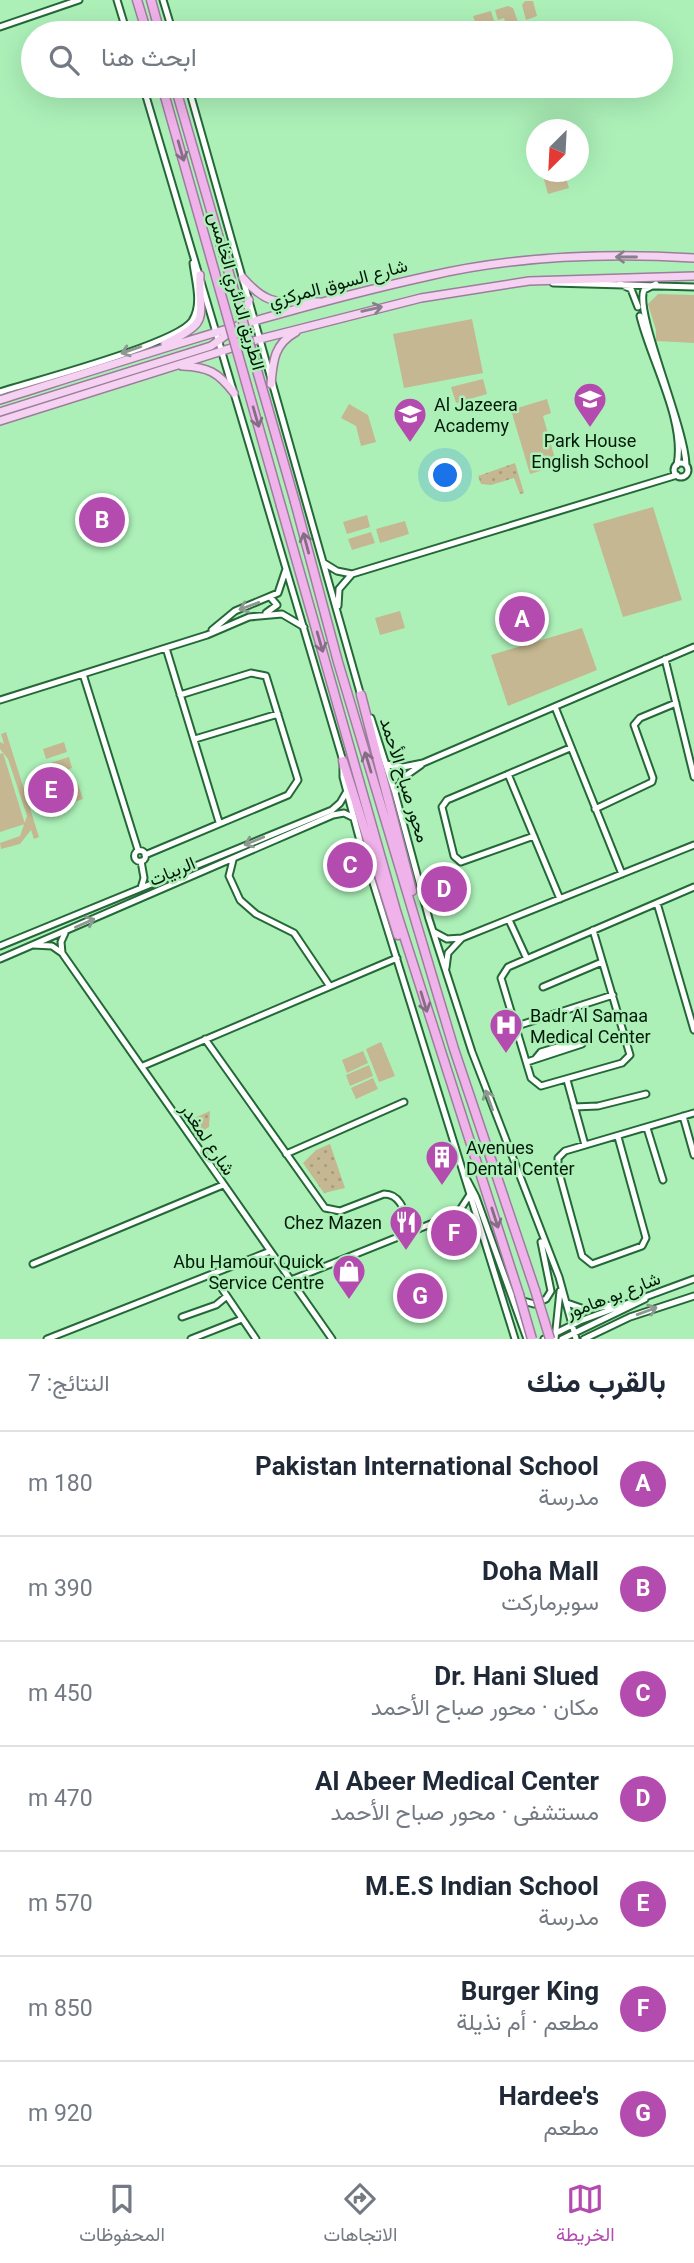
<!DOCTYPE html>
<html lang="ar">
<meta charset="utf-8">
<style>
body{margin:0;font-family:Roboto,Vazirmatn,sans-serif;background:#f6f6f7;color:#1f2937;direction:rtl}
.compass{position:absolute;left:526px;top:119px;width:63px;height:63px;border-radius:50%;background:#fff;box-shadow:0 7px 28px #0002;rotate:204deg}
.you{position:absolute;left:446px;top:476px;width:24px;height:24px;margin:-18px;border:5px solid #fff;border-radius:50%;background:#1a73e8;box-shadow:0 0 0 10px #1a73e833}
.badge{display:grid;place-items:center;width:46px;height:46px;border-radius:50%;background:#b44caf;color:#fff;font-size:23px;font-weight:700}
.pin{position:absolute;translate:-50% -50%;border:4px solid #fff;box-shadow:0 2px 7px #0006}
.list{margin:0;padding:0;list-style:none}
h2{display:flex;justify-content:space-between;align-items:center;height:91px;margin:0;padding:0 28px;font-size:30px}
h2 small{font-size:23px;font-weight:400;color:#747a83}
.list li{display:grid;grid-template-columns:46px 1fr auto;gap:21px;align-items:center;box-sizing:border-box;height:105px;padding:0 28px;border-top:2px solid #e0e1e3}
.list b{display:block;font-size:26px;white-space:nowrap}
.list p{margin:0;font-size:23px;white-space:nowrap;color:#747a83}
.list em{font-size:23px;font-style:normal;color:#747a83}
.icon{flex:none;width:38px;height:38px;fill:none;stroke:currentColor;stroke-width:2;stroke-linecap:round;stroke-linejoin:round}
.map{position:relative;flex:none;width:694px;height:1339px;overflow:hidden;direction:ltr}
.search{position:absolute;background:#fff;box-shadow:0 7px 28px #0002;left:21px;right:21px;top:21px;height:77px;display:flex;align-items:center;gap:18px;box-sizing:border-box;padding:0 24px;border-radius:38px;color:#747a83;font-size:26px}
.sheet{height:826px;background:#fff}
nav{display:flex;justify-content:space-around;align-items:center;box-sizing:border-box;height:98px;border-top:2px solid #e0e1e3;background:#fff;font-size:19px;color:#747a83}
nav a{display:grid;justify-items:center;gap:4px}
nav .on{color:#b44caf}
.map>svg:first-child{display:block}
</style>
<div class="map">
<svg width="694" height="1339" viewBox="0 0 694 1339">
<defs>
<pattern id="garden-dots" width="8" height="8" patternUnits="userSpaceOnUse" patternTransform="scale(1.75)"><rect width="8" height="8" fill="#c5b791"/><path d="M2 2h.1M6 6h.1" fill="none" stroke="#a79d7c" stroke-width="1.8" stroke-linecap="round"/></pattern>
</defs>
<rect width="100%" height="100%" fill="#acf0b8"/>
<path fill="#c5b791" d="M525 1H533L537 16 526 20 522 5Z
M508 6 513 8 518 22 506 25 504 18 498 20 495 10Z
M491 11 494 21 488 23 490 30 479 33 473 16Z
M542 172H564L569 188 548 194Z
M658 294 694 295V343L656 341V330L648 304Z
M472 319 483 373 404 388 393 334Z
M483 379 487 394 456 403 451 387Z
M547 399 551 413 543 416 557 466 530 474 511 410Z
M349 404 368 415 376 442 361 446 356 426 341 418Z
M653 507 682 600 623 617 593 524Z
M367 515 370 527 347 534 343 522Z
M405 521 409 534 380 543 376 529Z
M371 532 375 543 352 550 348 539Z
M400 611 405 628 380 635 375 618Z
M533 620 537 632 514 639 511 627Z
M582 628 597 670 508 706 491 655Z
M6 732 39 837 34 839 31 830 20 844 1 849 0 843 20 836 27 816 8 759 0 749V742L4 744 1 734Z
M64 742 67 752 46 759 43 749Z
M3 753 25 824 0 832V754Z
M69 757 72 768 51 775 47 764Z
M78 784 83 799 60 807 55 791Z
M381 1042 395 1076 379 1082 366 1049Z
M363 1051 368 1063 347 1073 342 1060Z
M369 1065 373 1076 350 1086 346 1075Z
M373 1078 378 1089 356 1099 351 1088Z"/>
<path fill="url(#garden-dots)" d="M515 463 524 493 520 494 514 478 491 485 481 484 478 476Z
M210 1111 209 1127 199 1133 190 1120Z
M330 1144 345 1188 324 1193 303 1163 316 1150Z"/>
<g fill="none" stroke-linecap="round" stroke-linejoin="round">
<defs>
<path id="minor" d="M117 0 127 33
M163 0 173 33
M0 27 79 0
M143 86 343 761V777L360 841 515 1339
M188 86 361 696
M553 283 694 287
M620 284 631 289 638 307
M656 284 644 290C634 312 685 426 686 465
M640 316C650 359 686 421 677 465
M0 392C34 381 176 344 192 321 203 304 195 281 193 263
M674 470a7 7 0 1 1 14 0a7 7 0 1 1-14 0Z
M324 563 337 571 352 574
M338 606 339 589 352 574 677 475
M266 613 277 605 271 598
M212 630 235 611 278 593 286 569
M166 648 219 822
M665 659 694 777
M83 674 138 850
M0 700 207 635 249 617 282 614 304 627
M555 707 622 874
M371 718 395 793 429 919 472 1052 559 1277 576 1339
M195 739 278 714
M386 764 403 767 423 763 694 647
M508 774 560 899
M395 793 404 777 421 765
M595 809 652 782 653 778 634 725 640 718 676 703
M534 836 461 862 454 856 442 807 447 800 570 748
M134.5 856a5.5 5.5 0 1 1 11 0a5.5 5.5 0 1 1-11 0Z
M145 855 288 795 298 780 266 676 251 673 180 695
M233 860 229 876 240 900 256 914 294 933 329 985
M141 888 144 878 141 861
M657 903 694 1030
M509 920 527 959
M593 930 630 1055 622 1063 541 1086 531 1078 501 978 508 967C570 940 632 914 694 887
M434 932 447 939 462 938 694 845
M33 945 52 946 62 953 332 1339
M0 946 332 810 340 803 347 791
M62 953 61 942 65 933
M0 959 333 815 344 813 354 818
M446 968 448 953 462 938
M543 987 602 962
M517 1026 613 995
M205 1039 325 1208 340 1211 384 1194C403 1194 405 1216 410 1231
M527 1062 582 1044 577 1041 541 1052 536 1058
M143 1066 397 958
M567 1080 585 1145
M574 1107 598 1106 646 1094
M683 1116 694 1155
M647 1128 663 1180
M618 1137 646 1238 642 1246 592 1264 582 1256 558 1169V1158L565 1151 694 1113
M286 1154 404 1102
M464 1174 476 1197 527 1339
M458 1213 469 1196
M33 1264 223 1185
M212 1274 256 1339
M291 1280 458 1213 476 1218
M520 1300 534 1304 546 1299 551 1291 541 1242
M567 1303 587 1310 616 1304
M182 1317 216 1305 227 1296
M47 1339 268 1252
M191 1339 242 1319
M544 1339 580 1321 694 1279
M555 1339 560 1291
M562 1339 645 1299
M584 1339 630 1317 694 1296"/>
<path id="major" d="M243 278C271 310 282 300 320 302
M165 344C213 320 198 320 200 275
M182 366C208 367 218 372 234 393
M271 384C273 361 274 344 296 332
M0 400C142 355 284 308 429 276 514 256 607 253 694 258
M0 412 211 346 239 326 249 300
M0 421 260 339 421 298 529 281 694 276"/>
<path id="highway" d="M137 0 147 33
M151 0 160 33
M295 502 338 662 454 1049 535 1290
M281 506 397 914 519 1294
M361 695 412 891
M343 761 398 935"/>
</defs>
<use href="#minor" stroke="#256838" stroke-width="9"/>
<use href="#major" stroke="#9c7d9b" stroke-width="10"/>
<use href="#highway" stroke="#9c7d9b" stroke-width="11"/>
<use href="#minor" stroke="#fff" stroke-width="5"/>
<use href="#major" stroke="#f5d1f2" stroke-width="7"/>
<use href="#highway" stroke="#efb2ea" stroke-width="8"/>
<defs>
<path id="highway-bridge" d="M162 86 281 506
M175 86 295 502
M535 1290 550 1339
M519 1294 532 1339"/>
</defs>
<use href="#highway-bridge" stroke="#9c7d9b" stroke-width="11" stroke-linecap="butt"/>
<use href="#highway-bridge" stroke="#efb2ea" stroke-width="8"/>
</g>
<defs><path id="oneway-shaft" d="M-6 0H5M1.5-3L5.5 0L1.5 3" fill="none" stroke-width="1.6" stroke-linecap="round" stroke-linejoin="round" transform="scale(1.75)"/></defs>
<g stroke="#846e84">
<use href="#oneway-shaft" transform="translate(181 151) rotate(74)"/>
<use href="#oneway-shaft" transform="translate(256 417) rotate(74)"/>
<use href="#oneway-shaft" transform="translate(306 543) rotate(-105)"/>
<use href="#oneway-shaft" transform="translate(320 642) rotate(74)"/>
<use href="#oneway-shaft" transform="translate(368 762) rotate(-107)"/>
<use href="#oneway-shaft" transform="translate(424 1002) rotate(73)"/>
<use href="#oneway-shaft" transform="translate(495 1218) rotate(72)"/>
</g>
<g stroke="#877f89">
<use href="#oneway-shaft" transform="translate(626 257) rotate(180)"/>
<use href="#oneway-shaft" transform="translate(372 309) rotate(-13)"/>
</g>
<g stroke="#8d9890">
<use href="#oneway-shaft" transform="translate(131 350) rotate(161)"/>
<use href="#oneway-shaft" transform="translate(249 606) rotate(160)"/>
<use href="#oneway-shaft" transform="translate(254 841) rotate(158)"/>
<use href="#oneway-shaft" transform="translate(85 923) rotate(-24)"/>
<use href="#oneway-shaft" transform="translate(489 1100) rotate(-110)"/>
<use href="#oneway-shaft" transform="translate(647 1311) rotate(-20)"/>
</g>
<defs>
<symbol id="school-pin" viewBox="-11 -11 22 30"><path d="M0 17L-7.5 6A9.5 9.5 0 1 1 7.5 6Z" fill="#b44caf" stroke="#acf0b8"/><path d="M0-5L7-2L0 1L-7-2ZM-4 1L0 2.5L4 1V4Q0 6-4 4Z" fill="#fff"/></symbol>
<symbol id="hospital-pin" viewBox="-11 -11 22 30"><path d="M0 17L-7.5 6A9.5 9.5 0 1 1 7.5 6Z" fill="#b44caf" stroke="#acf0b8"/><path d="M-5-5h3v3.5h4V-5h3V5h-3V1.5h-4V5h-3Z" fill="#fff"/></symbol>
<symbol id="building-pin" viewBox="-11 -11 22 30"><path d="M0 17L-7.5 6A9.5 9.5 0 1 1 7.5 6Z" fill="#b44caf" stroke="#acf0b8"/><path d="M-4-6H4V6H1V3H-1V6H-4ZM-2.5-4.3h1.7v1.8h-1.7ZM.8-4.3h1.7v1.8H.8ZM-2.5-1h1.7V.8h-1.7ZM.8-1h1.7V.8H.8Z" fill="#fff"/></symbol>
<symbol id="restaurant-pin" viewBox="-11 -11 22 30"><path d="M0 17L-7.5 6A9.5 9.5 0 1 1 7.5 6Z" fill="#b44caf" stroke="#acf0b8"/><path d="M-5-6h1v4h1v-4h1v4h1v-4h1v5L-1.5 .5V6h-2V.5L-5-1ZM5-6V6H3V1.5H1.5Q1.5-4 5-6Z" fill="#fff"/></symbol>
<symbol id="shop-pin" viewBox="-11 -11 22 30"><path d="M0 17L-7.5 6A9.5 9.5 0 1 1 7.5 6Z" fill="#b44caf" stroke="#acf0b8"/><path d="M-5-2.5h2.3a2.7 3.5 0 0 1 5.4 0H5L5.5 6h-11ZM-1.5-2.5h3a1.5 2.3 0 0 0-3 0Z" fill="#fff"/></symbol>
</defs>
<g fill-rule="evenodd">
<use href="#school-pin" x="571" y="380" width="38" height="52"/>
<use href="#school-pin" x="391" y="395" width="38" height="52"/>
<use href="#hospital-pin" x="487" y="1006" width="38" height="52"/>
<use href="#building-pin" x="423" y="1138" width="38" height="52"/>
<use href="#restaurant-pin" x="387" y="1203" width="38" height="52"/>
<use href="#shop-pin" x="330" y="1252" width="38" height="52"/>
</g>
<g text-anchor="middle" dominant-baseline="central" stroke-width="5" stroke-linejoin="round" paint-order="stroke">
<g font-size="18" fill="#011b08" stroke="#acf0b8">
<text transform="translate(338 283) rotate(-15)">شارع السوق المركزي</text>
<text transform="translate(237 291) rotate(74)">الطريق الدائري الخامس</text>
<text transform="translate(405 780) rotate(73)">محور صباح الأحمد</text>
<text transform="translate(172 871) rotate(-23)">الربيات</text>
<text transform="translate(208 1139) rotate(56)">شارع لمغدر</text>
<text transform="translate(613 1295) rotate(-21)">شارع بو هامور</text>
</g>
<g font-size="18" fill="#011b08" stroke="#acf0b8" text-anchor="start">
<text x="434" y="404">Al Jazeera<tspan x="434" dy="21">Academy</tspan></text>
<text x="590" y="440" text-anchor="middle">Park House<tspan x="590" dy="21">English School</tspan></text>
<text x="530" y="1015">Badr Al Samaa<tspan x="530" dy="21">Medical Center</tspan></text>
<text x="466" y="1147">Avenues<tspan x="466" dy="21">Dental Center</tspan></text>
<text x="382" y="1222" text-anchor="end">Chez Mazen</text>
<text x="324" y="1261" text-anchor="end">Abu Hamour Quick<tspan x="324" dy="21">Service Centre</tspan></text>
</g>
</g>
</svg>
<svg class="compass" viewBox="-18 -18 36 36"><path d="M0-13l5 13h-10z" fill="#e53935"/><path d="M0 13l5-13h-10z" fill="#747a83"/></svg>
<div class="you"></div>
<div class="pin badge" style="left:522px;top:619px">A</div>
<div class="pin badge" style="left:102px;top:520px">B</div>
<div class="pin badge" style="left:350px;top:865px">C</div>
<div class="pin badge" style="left:444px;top:889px">D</div>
<div class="pin badge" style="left:51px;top:790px">E</div>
<div class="pin badge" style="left:454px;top:1233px">F</div>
<div class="pin badge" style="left:420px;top:1296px">G</div>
<div class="search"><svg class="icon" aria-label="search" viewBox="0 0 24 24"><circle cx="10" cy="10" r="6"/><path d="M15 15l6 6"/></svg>ابحث هنا</div>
</div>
<section class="sheet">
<h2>بالقرب منك<small>النتائج: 7</small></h2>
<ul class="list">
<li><span class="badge">A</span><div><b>Pakistan International School</b><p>مدرسة</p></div><em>180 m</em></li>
<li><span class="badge">B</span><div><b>Doha Mall</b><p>سوبرماركت</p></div><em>390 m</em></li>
<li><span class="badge">C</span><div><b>Dr. Hani Slued</b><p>مكان · محور صباح الأحمد</p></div><em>450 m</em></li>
<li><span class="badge">D</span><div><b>Al Abeer Medical Center</b><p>مستشفى · محور صباح الأحمد</p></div><em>470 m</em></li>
<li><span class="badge">E</span><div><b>M.E.S Indian School</b><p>مدرسة</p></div><em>570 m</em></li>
<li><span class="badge">F</span><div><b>Burger King</b><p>مطعم · أم نذيلة</p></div><em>850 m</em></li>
<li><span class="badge">G</span><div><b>Hardee's</b><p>مطعم</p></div><em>920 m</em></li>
</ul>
</section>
<nav>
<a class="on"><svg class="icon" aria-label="map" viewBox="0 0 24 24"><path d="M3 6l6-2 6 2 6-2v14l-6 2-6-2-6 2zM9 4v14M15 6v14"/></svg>الخريطة</a>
<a><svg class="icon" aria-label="directions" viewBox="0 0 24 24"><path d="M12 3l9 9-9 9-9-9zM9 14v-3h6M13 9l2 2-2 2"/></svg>الاتجاهات</a>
<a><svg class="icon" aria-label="saved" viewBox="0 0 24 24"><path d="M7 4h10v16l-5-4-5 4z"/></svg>المحفوظات</a>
</nav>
